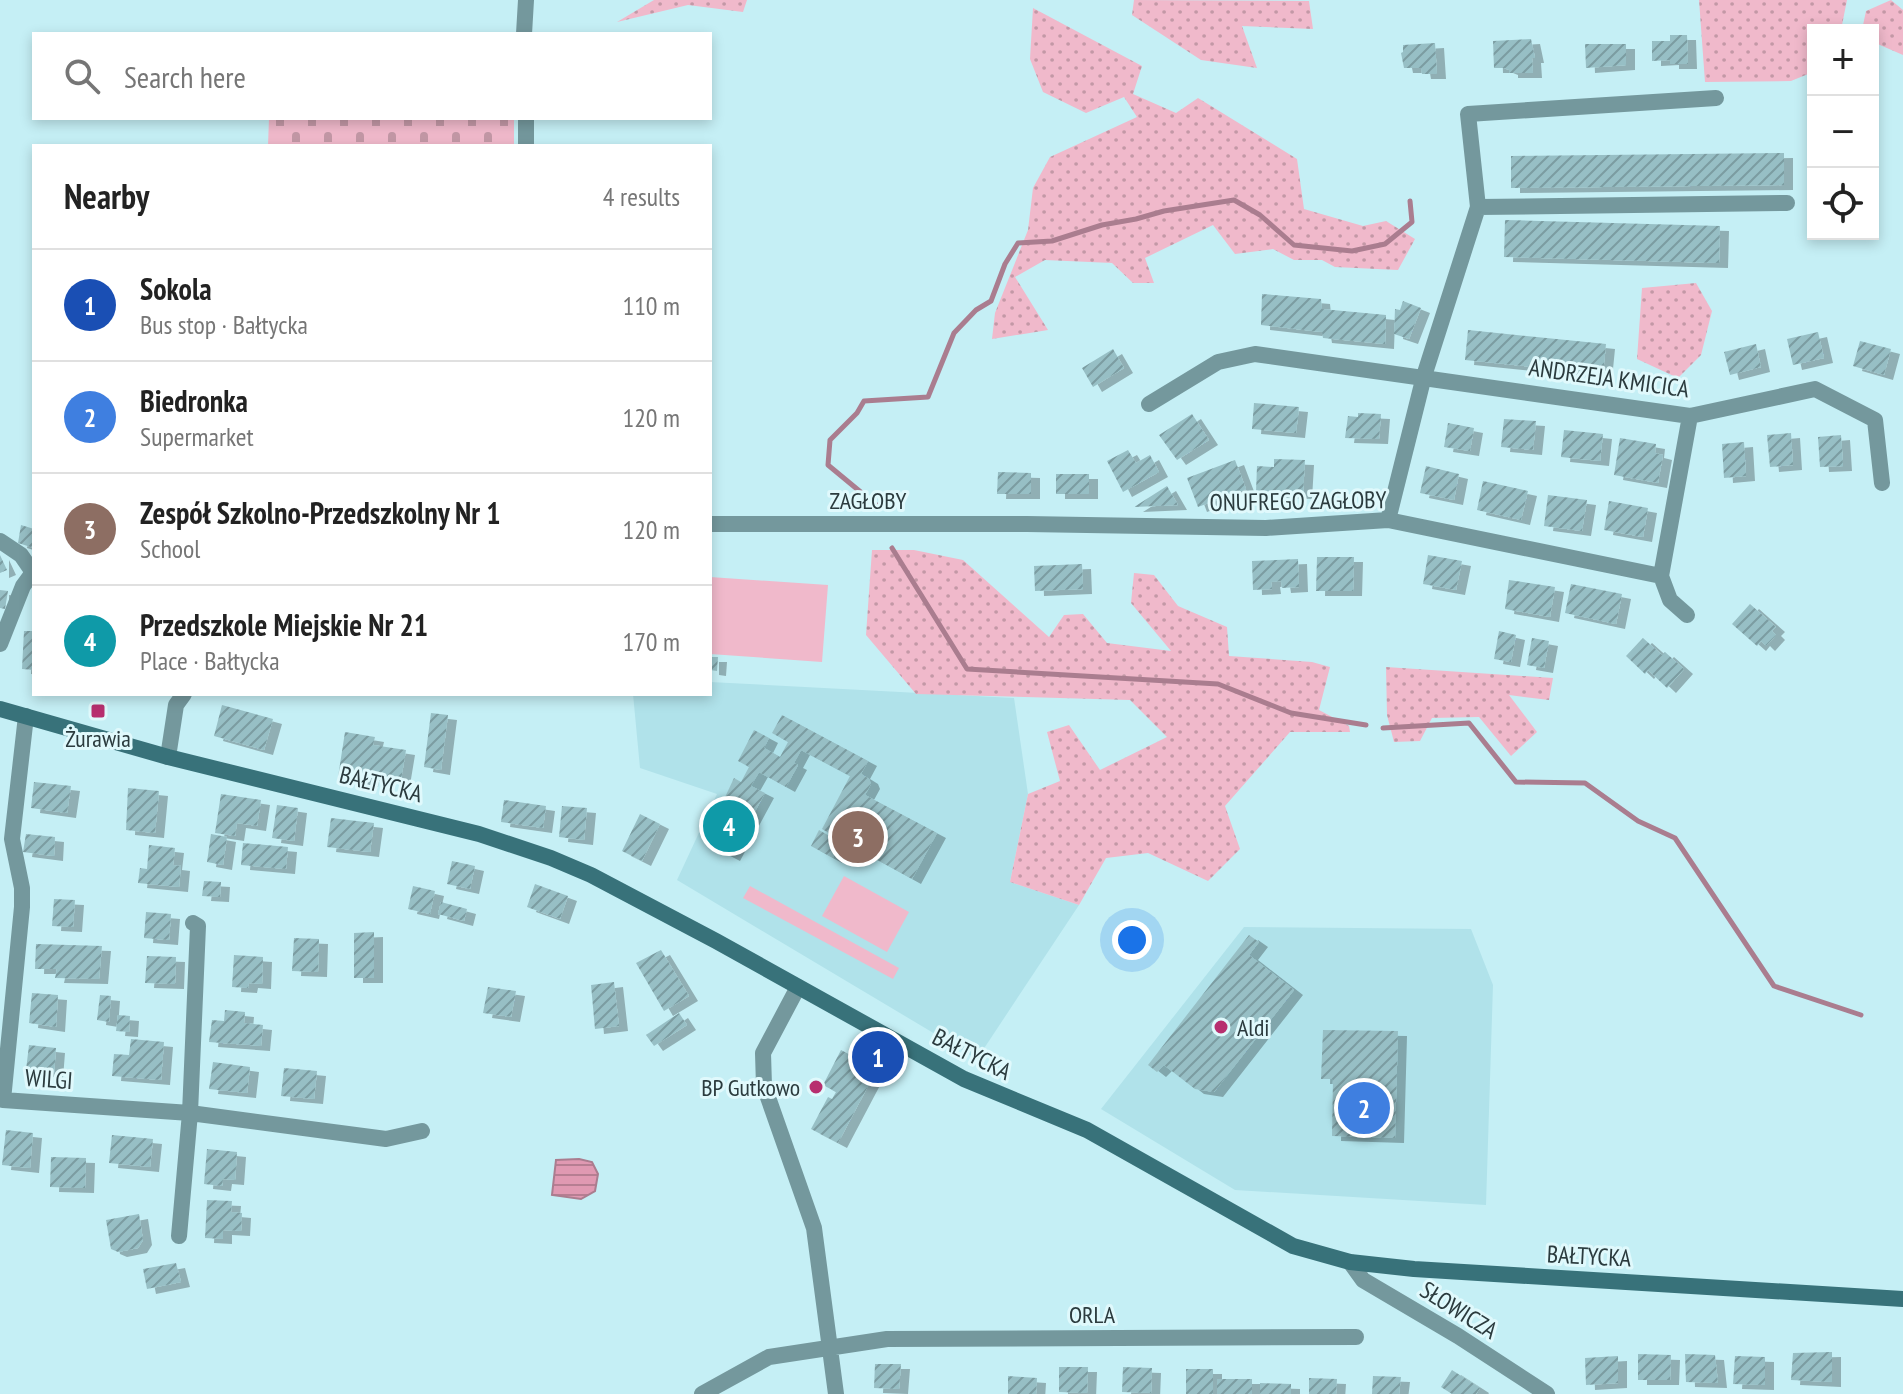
<!DOCTYPE html>
<meta charset="utf-8">
<style>
body{margin:0;font-family:"PT Sans Narrow",sans-serif;background:#f6f6f6;color:#222}
.controls{position:absolute;right:24px;top:24px;display:grid;overflow:hidden;border-radius:0px;box-shadow:0 4px 12px #0003}
.controls button{width:72px;height:72px;display:grid;place-items:center;padding:0;border:0;border-bottom:2px solid #e0e0e0;background:#fff;color:#222;font:40px sans-serif}
.you{position:absolute;left:1132px;top:940px;width:28px;height:28px;margin:-20px;border:6px solid #fff;border-radius:50%;background:#1a73e8;box-shadow:0 0 0 12px #1a73e833}
.badge{display:grid;place-items:center;width:52px;height:52px;border-radius:50%;background:#b72f6f;color:#fff;font-size:26px;font-weight:700}
.pin{position:absolute;translate:-50% -50%;border:4px solid #fff;box-shadow:0 2px 8px #0006}
.list{margin:0;padding:0;list-style:none}
h2{display:flex;justify-content:space-between;align-items:center;height:104px;margin:0;padding:0 32px;font-size:34px}
h2 small{font-size:26px;font-weight:400;color:#767676}
.list li{display:grid;grid-template-columns:52px 1fr auto;gap:24px;align-items:center;box-sizing:border-box;height:112px;padding:0 32px;border-top:2px solid #e0e0e0}
.list b{display:block;font-size:30px;white-space:nowrap}
.list p{margin:0;font-size:26px;white-space:nowrap;color:#767676}
.list em{font-size:26px;font-style:normal;color:#767676}
.icon{flex:none;width:44px;height:44px;fill:none;stroke:currentColor;stroke-width:2;stroke-linecap:round;stroke-linejoin:round}
.map{position:relative;flex:none;width:1903px;height:1394px;overflow:hidden}
.search{position:absolute;background:#fff;box-shadow:0 4px 12px #0003;left:32px;top:32px;width:680px;height:88px;display:flex;align-items:center;gap:20px;box-sizing:border-box;padding:0 28px;border-radius:0px;color:#767676;font-size:30px}
.panel{position:absolute;background:#fff;box-shadow:0 4px 12px #0003;left:32px;top:144px;width:680px;height:552px;border-radius:0px}
.map>svg:first-child{display:block}
</style>
<div class="map">
<svg width="1903" height="1394" viewBox="0 0 1903 1394">
<defs>
<pattern id="grass-dots" width="8" height="8" patternUnits="userSpaceOnUse" patternTransform="scale(2)"><rect width="8" height="8" fill="#f0b9cb"/><path d="M2 2h.1M6 6h.1" fill="none" stroke="#c398a6" stroke-width="1.8" stroke-linecap="round"/></pattern>
<pattern id="cemetery-stones" width="16" height="16" patternUnits="userSpaceOnUse" patternTransform="scale(2)"><rect width="16" height="16" fill="#f0b9cb"/><path d="M2 7V4a2 2 0 0 1 4 0v3zM10 15v-3a2 2 0 0 1 4 0v3z" fill="#c398a6"/></pattern>
<pattern id="water-rules" width="6" height="5" patternUnits="userSpaceOnUse" patternTransform="scale(2)"><rect width="6" height="5" fill="#e099b2"/><path d="M0 2.5h6" fill="none" stroke="#b67e92"/></pattern>
<pattern id="building-hatch" width="6" height="6" patternUnits="userSpaceOnUse" patternTransform="scale(2)"><rect width="6" height="6" fill="#97bfc5"/><path d="M-1 1l2-2M0 6l6-6M5 7l2-2" fill="none" stroke="#7b9ca1"/></pattern>
<filter id="shadow"><feDropShadow dx="9" dy="5" stdDeviation="0" flood-color="#0004"/></filter>
</defs>
<rect width="100%" height="100%" fill="#c5eff5"/>
<path fill="#b0e2ea" d="M710 682 1014 698 1028 794 1010 882 1079 905 977 1059 677 880 717 794 640 768 633 694H710Z
M1244 927 1471 929 1493 985 1486 1205 1235 1190 1101 1109Z"/>
<path fill="url(#grass-dots)" d="M654 0H747L743 12 688 5 617 22Z
M1134 0 1309 1 1313 29 1242 26 1257 68 1201 60 1132 15Z
M1699 0H1847L1841 30H1813V72L1791 81 1705 82Z
M1891 0 1903 10V55L1873 42V30H1862L1866 11Z
M1033 8 1142 66 1133 94 1176 113 1198 98 1297 159 1304 209 1363 226 1386 221 1415 239 1398 270 1335 267 1322 260H1294L1273 249 1235 254 1213 225 1145 258 1154 283H1133L1112 263 1045 260 1015 277 1048 330 992 339 995 313 1028 230 1033 188 1050 157 1137 117 1124 97 1086 113 1043 92 1030 59Z
M1696 283 1712 311 1701 355 1678 378 1637 359 1642 288Z
M872 550H914L963 560 1049 637 1064 615 1083 614 1107 643 1171 651 1131 603 1134 573 1154 575 1178 606 1227 627 1229 656 1312 662 1330 667 1319 710 1349 726 1350 732H1290L1225 806 1240 849 1208 881 1148 853 1106 858 1079 905 1010 882 1028 794 1060 781 1047 732 1069 725 1100 770 1167 737 1130 700 916 694 866 635Z
M1386 667 1553 678 1549 700 1509 695 1537 732 1511 756 1479 717 1432 718 1420 741 1394 742 1387 715Z"/>
<path fill="url(#cemetery-stones)" d="M269 118H514V146H268Z"/>
<path fill="#f0b9cb" d="M710 577 828 585 822 662 710 654Z
M844 876 909 912 887 952 822 916Z
M750 886 899 968 893 979 743 898Z"/>
<path fill="url(#water-rules)" stroke="#aa7d8f" stroke-width="2" d="M579 1159 592 1162 598 1174 595 1191 581 1199 552 1195 556 1160Z"/>
<g fill="none" stroke-linecap="round" stroke-linejoin="round">
<path stroke="#aa7d8f" stroke-width="5" d="M880 508 828 465 830 440 857 413 864 401 928 397 954 333 976 310 991 301 1005 264 1018 243 1052 241 1102 225 1136 219 1164 211 1234 200 1260 215 1294 245 1352 251 1385 244 1412 222 1410 201
M892 548 967 669 1218 684 1291 713 1366 725
M1383 728 1469 723 1516 782 1585 783 1638 821 1675 838 1774 986 1861 1015"/>
</g>
<path fill="url(#building-hatch)" filter="url(#shadow)" d="M1670 35H1687L1688 64H1670V60L1652 61V41H1670Z
M1531 39 1535 58H1532L1533 73H1509V70L1504 68H1494L1493 41Z
M1435 43 1437 74H1422L1421 68H1404L1401 53 1403 52V45Z
M1585 44H1626V65L1586 68Z
M1784 153V185L1511 188V156Z
M1505 220 1720 226 1719 263 1504 257Z
M1262 294 1321 299 1322 309 1386 315 1385 344 1323 338 1322 332 1261 325Z
M1403 301 1421 308 1409 339 1394 334 1395 309 1400 310Z
M1468 330 1606 344 1603 374 1465 360Z
M1818 332 1824 358 1793 365 1787 339Z
M1860 341 1891 349 1884 375 1853 366Z
M1756 344 1761 367 1730 375 1724 352Z
M1113 349 1124 368 1093 387 1082 368Z
M1254 403 1299 407 1296 433 1252 429Z
M1358 413 1381 414 1379 439 1345 438 1348 416 1358 417Z
M1192 414 1209 440 1177 460 1159 435Z
M1504 419 1536 421 1533 450 1501 447Z
M1448 423 1474 428 1470 451 1444 447Z
M1564 430 1603 434 1600 461 1561 457Z
M1791 433 1793 465 1770 467 1767 435Z
M1841 435 1843 466 1820 467 1818 437Z
M1620 438 1656 444 1655 453 1663 455 1658 483 1614 475Z
M1744 442 1746 476 1724 478 1722 444Z
M1128 450 1136 463 1150 455 1159 472 1123 492 1107 461Z
M1274 459 1305 460 1303 494 1256 492 1257 466 1274 467Z
M1235 460 1246 489 1198 507 1187 478Z
M1426 466 1459 474 1454 500 1420 493Z
M998 472 1031 473V494H997Z
M1056 474H1089V494H1056Z
M1483 481 1528 491 1521 520 1477 510Z
M1167 486 1178 505 1134 507Z
M1548 495 1587 500 1582 531 1544 526Z
M1609 501 1648 508 1643 537 1604 530Z
M21 525 34 529V548L18 543Z
M0 555 7 570 0 573Z
M1428 555 1462 561 1456 590 1423 584Z
M1317 557H1354L1353 591H1316Z
M1298 559 1299 587 1282 588 1281 581 1271 582 1272 589 1253 590 1252 561Z
M1082 564 1083 589 1035 591 1034 566Z
M1509 580 1555 587 1550 617 1505 609Z
M1571 584 1622 594 1616 624 1565 613Z
M0 590 8 591 5 609 0 608Z
M1750 604 1776 627 1772 631 1776 635 1766 646 1761 641 1757 646 1732 624Z
M24 631H34V670L22 669Z
M1499 631 1516 635 1511 662 1494 659Z
M1532 638 1549 641 1544 668 1527 665Z
M1643 638 1662 655 1665 652 1684 669 1667 688 1648 670 1645 674 1626 656Z
M710 657H718L717 671 710 670Z
M222 705 273 719 264 750 214 736Z
M431 713 448 715 441 770 424 767Z
M782 715 868 761 861 774 869 779 871 784 865 795 937 833 912 879 861 851 874 826 853 815 864 822 846 854 838 849 833 858 811 846 819 830 833 838 834 836 822 829 850 776 801 750 794 763 798 765 786 787 759 772 751 786 765 793 731 856 704 842 734 778 741 782 749 767 738 761 754 730 769 738 764 748 780 757 788 742 772 733Z
M345 732 375 737 373 745 406 750 401 780 370 776 369 782 338 777Z
M34 782 71 786 67 813 31 808Z
M128 788 159 791 155 833 126 830Z
M221 794 261 800 257 826 237 823 235 836 215 833Z
M504 800 546 806 543 828 501 822Z
M277 805 298 808 294 841 272 838Z
M562 806 587 808 584 840 559 837Z
M640 814 660 824 642 861 622 851Z
M331 818 374 823 370 852 327 847Z
M26 834 55 837 54 856 23 852Z
M211 834 227 837 223 865 207 862Z
M243 843 288 847 286 869 241 865Z
M149 845 175 848 173 865 181 866 179 887 138 883 140 868 147 869Z
M452 861 475 866 470 889 447 884Z
M204 881 221 882 220 897 202 896Z
M535 884 568 896 560 919 527 907Z
M413 886 435 891 430 914 408 909Z
M54 899 75 900 73 927 52 926Z
M441 902 467 909 464 921 438 914Z
M146 912 171 914 169 940 144 938Z
M374 932V978H354V933Z
M1249 935 1259 942 1249 955 1294 990 1214 1092 1195 1089 1164 1065 1157 1072 1148 1065Z
M294 938 319 939 318 972 292 971Z
M36 944 102 946 99 979 55 978 57 969H35Z
M661 950 689 996 664 1011 636 963Z
M234 955 263 957 262 984 249 983 248 988 232 987Z
M147 956 176 957 175 984 145 983Z
M614 982 619 1026 595 1029 591 985Z
M488 987 516 991 511 1017 483 1013Z
M32 993 58 995 56 1027 29 1023Z
M100 995 111 996 109 1022 97 1020Z
M225 1010 245 1012 244 1023 263 1025 261 1046 209 1042 212 1020 224 1021Z
M679 1013 687 1025 654 1046 646 1035Z
M118 1015 130 1016 129 1032 116 1031Z
M1323 1030 1398 1031 1395 1138 1332 1136 1333 1079H1321Z
M131 1039 164 1042 161 1080 112 1076 114 1054 129 1055Z
M29 1045 56 1048 54 1073 26 1070Z
M841 1050 877 1069 838 1143 811 1129 828 1097 832 1099 836 1092 823 1085Z
M213 1062 250 1067 247 1093 209 1089Z
M284 1068 317 1071 314 1099 281 1096Z
M6 1130 33 1133 30 1168 2 1165Z
M112 1135 153 1139 150 1167 109 1163Z
M207 1149 237 1152 235 1180 223 1179 222 1186 204 1184Z
M51 1157 86 1158 85 1188 50 1187Z
M207 1200 232 1201 231 1212 242 1213 241 1231 223 1230V1239L205 1238Z
M139 1214 143 1240 138 1248 118 1252 111 1249 106 1220Z
M176 1263 181 1282 147 1289 143 1269Z
M1832 1352V1382L1791 1380 1793 1353Z
M1638 1354 1671 1355 1670 1380H1638Z
M1685 1354 1715 1355 1718 1383 1686 1382Z
M1618 1356V1383L1586 1385 1585 1358Z
M1735 1356 1765 1357V1385L1733 1384Z
M875 1364H901L899 1389 874 1388Z
M1059 1367H1088L1087 1393 1059 1392Z
M1123 1367 1152 1368 1151 1393 1122 1392Z
M1186 1369H1213V1394H1186Z
M1452 1370 1480 1388 1476 1394H1452L1441 1387Z
M1008 1376 1037 1378 1036 1394H1008Z
M1373 1376 1401 1377 1399 1394H1372Z
M1309 1378 1337 1379 1336 1394H1309Z
M1217 1379H1252V1394H1217Z
M1260 1383 1291 1384V1394H1260Z"/>
<g fill="none" stroke-linecap="round" stroke-linejoin="round">
<path stroke="#74989d" stroke-width="16" d="M1478 207 1787 203
M1149 404 1218 362 1255 354 1690 416 1815 389 1875 420 1882 483
M1388 520 1424 376 1478 207 1468 114 1716 98
M710 524H1027L1266 528 1388 520 1661 576 1690 416
M0 541 21 555 32 571
M1661 576 1670 600 1687 615
M0 644 23 586 34 571
M26 716 12 839 22 888V907L3 1100 190 1113 386 1139 422 1131
M798 987 763 1053 764 1086 814 1228 836 1394
M179 1236 190 1113 198 926 193 923
M1350 1262 1363 1280 1458 1336 1547 1394
M702 1394 769 1357 887 1339 1356 1337"/>
<path stroke="#74989d" stroke-width="16" d="M524 34 526 0
M526 118V146
M168 757 176 705 184 694"/>
<path stroke="#38727a" stroke-width="16" d="M0 709 168 757 479 834 551 858 591 875 716 941 964 1079 1087 1130 1293 1246 1350 1262 1414 1269 1903 1299"/>
</g>
<g fill="#b72f6f" stroke="#e0f9fc" stroke-width="3">
<rect x="90" y="703" width="16" height="16" rx="4"/>
<circle cx="1221" cy="1027" r="8"/>
<circle cx="816" cy="1087" r="8"/>
</g>
<g text-anchor="middle" dominant-baseline="central" stroke-width="6" stroke-linejoin="round" paint-order="stroke">
<g font-size="24" fill="#2b3b3e" stroke="#e0f9fc">
<text transform="translate(1609 378) rotate(8)">ANDRZEJA KMICICA</text>
<text x="868" y="500">ZAGŁOBY</text>
<text transform="translate(1298 501) rotate(-1)">ONUFREGO ZAGŁOBY</text>
<text transform="translate(381 784) rotate(14)">BAŁTYCKA</text>
<text transform="translate(972 1054) rotate(27)">BAŁTYCKA</text>
<text transform="translate(49 1079) rotate(4)">WILGI</text>
<text transform="translate(1589 1256) rotate(3)">BAŁTYCKA</text>
<text transform="translate(1459 1310) rotate(32)">SŁOWICZA</text>
<text x="1092" y="1314">ORLA</text>
</g>
<g font-size="24" fill="#2b3b3e" stroke="#e0f9fc">
<text x="98" y="738">Żurawia</text>
<text x="1237" y="1027" text-anchor="start">Aldi</text>
<text x="800" y="1087" text-anchor="end">BP Gutkowo</text>
</g>
</g>
</svg>
<div class="controls">
<button>+</button>
<button>−</button>
<button><svg class="icon" aria-label="locate" viewBox="0 0 24 24"><circle cx="12" cy="12" r="6"/><path d="M12 2v4M12 18v4M2 12h4M18 12h4"/></svg></button>
</div>
<div class="you"></div>
<div class="pin badge" style="left:878px;top:1057px;background:#1a4fb4">1</div>
<div class="pin badge" style="left:1364px;top:1108px;background:#3f7fe0">2</div>
<div class="pin badge" style="left:858px;top:837px;background:#8d6e63">3</div>
<div class="pin badge" style="left:729px;top:826px;background:#0f9aa8">4</div>
<div class="search"><svg class="icon" aria-label="search" viewBox="0 0 24 24"><circle cx="10" cy="10" r="6"/><path d="M15 15l6 6"/></svg>Search here</div>
<section class="panel">
<h2>Nearby<small>4 results</small></h2>
<ul class="list">
<li><span class="badge" style="background:#1a4fb4">1</span><div><b>Sokola</b><p>Bus stop · Bałtycka</p></div><em>110 m</em></li>
<li><span class="badge" style="background:#3f7fe0">2</span><div><b>Biedronka</b><p>Supermarket</p></div><em>120 m</em></li>
<li><span class="badge" style="background:#8d6e63">3</span><div><b>Zespół Szkolno-Przedszkolny Nr 1</b><p>School</p></div><em>120 m</em></li>
<li><span class="badge" style="background:#0f9aa8">4</span><div><b>Przedszkole Miejskie Nr 21</b><p>Place · Bałtycka</p></div><em>170 m</em></li>
</ul>
</section>
</div>
